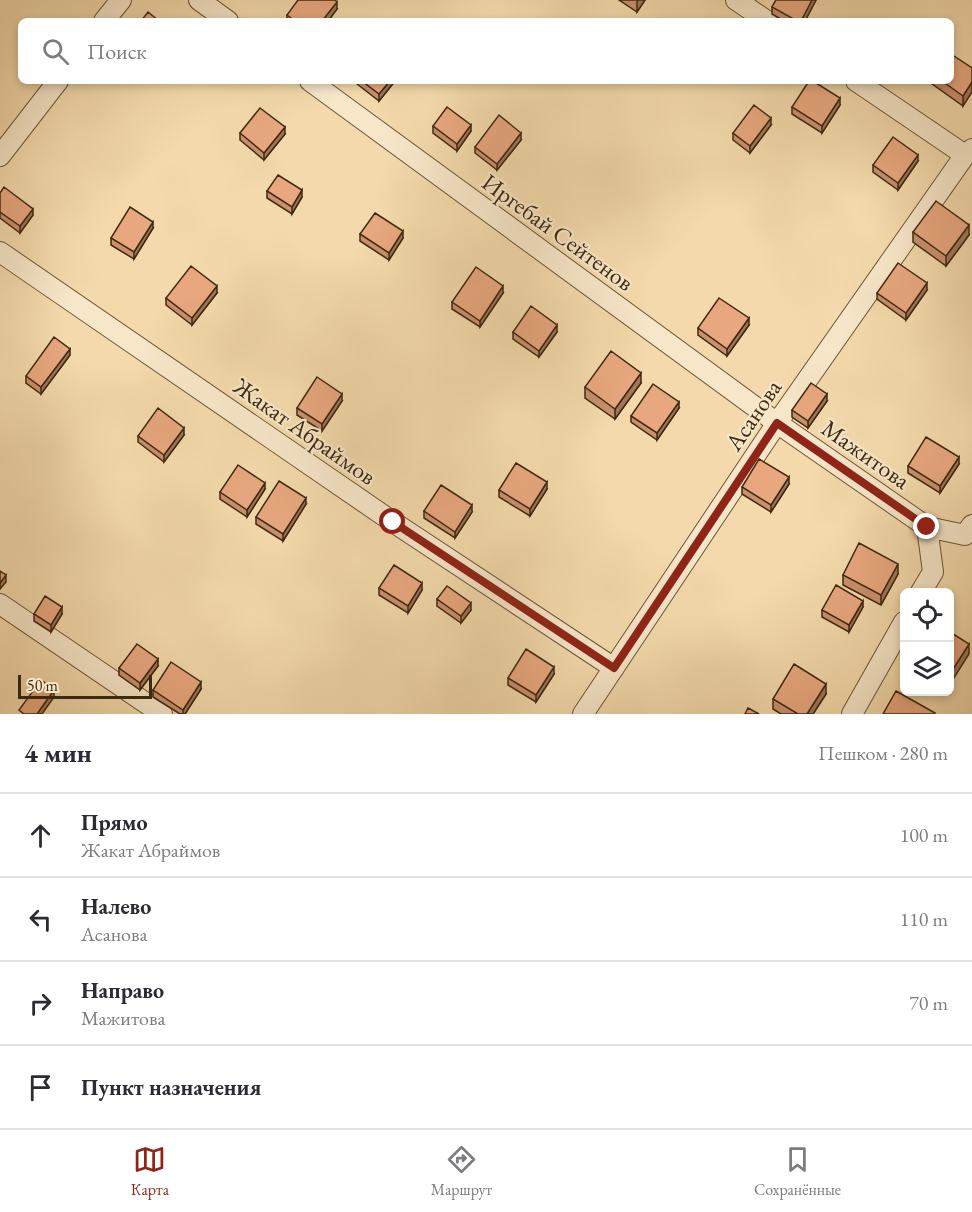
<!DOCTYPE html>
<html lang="ru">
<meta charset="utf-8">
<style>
body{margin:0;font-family:"EB Garamond",serif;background:#f2f2f3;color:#2b2b33}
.controls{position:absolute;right:18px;bottom:18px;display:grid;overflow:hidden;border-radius:9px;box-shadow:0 3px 9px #0003}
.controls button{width:54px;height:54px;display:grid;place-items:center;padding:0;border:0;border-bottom:2px solid #e1e1e2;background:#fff;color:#2b2b33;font:30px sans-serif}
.scale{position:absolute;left:18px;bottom:15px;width:134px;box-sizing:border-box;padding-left:6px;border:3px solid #3e2a0f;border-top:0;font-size:16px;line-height:21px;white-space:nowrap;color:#3e2a0f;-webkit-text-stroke:4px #f7e6c8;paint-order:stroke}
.stop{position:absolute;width:18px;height:18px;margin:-14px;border:4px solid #8f2418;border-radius:50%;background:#fff}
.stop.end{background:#8f2418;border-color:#fff;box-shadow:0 2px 6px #0008}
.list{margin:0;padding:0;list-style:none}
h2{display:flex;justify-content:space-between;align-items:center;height:78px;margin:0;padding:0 24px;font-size:26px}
h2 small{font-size:20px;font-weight:400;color:#7c7c81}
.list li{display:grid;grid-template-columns:39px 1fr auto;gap:18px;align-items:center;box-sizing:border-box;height:84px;padding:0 24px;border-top:2px solid #e1e1e2}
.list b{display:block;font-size:22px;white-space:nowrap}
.list p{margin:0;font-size:20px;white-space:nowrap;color:#7c7c81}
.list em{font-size:20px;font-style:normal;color:#7c7c81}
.icon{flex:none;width:33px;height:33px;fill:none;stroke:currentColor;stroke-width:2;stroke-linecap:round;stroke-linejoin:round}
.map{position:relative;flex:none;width:972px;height:714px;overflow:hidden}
.search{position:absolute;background:#fff;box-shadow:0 3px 9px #0003;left:18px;right:18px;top:18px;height:66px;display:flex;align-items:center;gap:15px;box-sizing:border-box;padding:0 21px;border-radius:9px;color:#7c7c81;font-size:22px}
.sheet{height:414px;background:#fff}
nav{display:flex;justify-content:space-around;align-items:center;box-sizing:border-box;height:84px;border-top:2px solid #e1e1e2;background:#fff;font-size:16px;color:#7c7c81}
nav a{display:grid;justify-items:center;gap:3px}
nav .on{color:#8f2418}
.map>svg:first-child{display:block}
</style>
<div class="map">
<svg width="972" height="714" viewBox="0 0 972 714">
<rect width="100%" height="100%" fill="#f3d9ab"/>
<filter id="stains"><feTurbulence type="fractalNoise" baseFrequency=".00333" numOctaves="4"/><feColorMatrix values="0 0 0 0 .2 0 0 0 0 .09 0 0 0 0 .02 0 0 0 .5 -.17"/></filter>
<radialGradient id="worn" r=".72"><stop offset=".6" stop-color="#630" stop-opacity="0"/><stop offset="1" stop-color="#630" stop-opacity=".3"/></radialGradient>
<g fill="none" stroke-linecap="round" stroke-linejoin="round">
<defs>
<path id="minor" d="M199 0 228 21
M736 0 767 21
M104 21 121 0
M310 81 777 423 927 527 933 572 921 592
M856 81 965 155
M0 156 58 81
M0 252 393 522 614 668
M927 527 965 535 972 525
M0 604 162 714
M583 714 777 423 965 155 972 149
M852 714 904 622"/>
</defs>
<use href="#minor" stroke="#6b5636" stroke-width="22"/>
<use href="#minor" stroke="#f7e6c8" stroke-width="20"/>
</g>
<path fill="#c8906d" stroke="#3e2a0f" stroke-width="1.5" d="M619 0H645L637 12Z
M776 0H816L805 21H784L772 14V7Z
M337 9 328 21H287V15Z
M972 68 963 106 928 81H951Z
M357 81H395L379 101 357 84Z
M840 105 822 133 792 114V107Z
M771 125 750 153 733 140V133Z
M433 126 471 131 457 151 433 133Z
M240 133 285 134 264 160 240 140Z
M521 140 497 170 475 153V147Z
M918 161 898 190 873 172V165Z
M267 191 302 197 292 214 267 198Z
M0 193 33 215 20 233 0 218Z
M153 228 134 259 111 245V238Z
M913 232 969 235 946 266 913 242Z
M360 234 403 238 389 260 360 241Z
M927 290 906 320 877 299V293Z
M217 293 192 325 166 305V298Z
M503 293 480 327 452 309V302Z
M749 325 727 356 698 335V328Z
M513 332H557L539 357 513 339Z
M70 355 41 394 26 383V376Z
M641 383 615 419 585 398V387Z
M342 401 322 431 297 415V408Z
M827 401 808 428 792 417V410Z
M679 408 657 440 631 422V416Z
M184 435 164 462 138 442V436Z
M959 464 940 493 908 473V466Z
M789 484 771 512 742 494V487Z
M265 489 247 517 220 499V492Z
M547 489 530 516 499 497V490Z
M306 504 283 541 256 524V517Z
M424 511 472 512 455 538 424 518Z
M898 574 881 605 843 585V575Z
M379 588 422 590 408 613 379 595Z
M437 599 471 610 461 623 437 606Z
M863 607 849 632 822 617V610Z
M34 614H62L51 632 34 621Z
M158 666 140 690 119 675V668Z
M554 674 536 702 508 685V678Z
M201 689 185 714H180L153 697V690Z
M826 694 813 714H781L773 709V699Z"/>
<path fill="#a27559" stroke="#3e2a0f" stroke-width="1.5" d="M638 0H645L637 12V2Z
M812 0H816L805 21H801Z
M337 2V9L328 21H322Z
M390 81H395L379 101V94Z
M972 82V92L963 106V96Z
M840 98V105L822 133V126Z
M771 118V125L750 153V146Z
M471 125V131L457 151V144Z
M285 127V134L264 160V153Z
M521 133V140L497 170V164Z
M918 155V161L898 190V183Z
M302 190V197L292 214V207Z
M33 209V215L20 233V226Z
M153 222V228L134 259V252Z
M969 225V235L946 266V256Z
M403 231V238L389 260V253Z
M927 283V290L906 320V313Z
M217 286V293L192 325V318Z
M503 286V293L480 327V321Z
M749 318V325L727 356V349Z
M557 325V332L539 357V351Z
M70 349V355L41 394V387Z
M641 373V383L615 419V409Z
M342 394V401L322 431V424Z
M827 394V401L808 428V421Z
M679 402V408L657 440V433Z
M184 428V435L164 462V455Z
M959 457V464L940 493V486Z
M789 477V484L771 512V505Z
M547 482V489L530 516V509Z
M265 483V489L247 517V510Z
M306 498V504L283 541V534Z
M472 505V512L455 538V532Z
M898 564V574L881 605V595Z
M6 575V582L0 589V583Z
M422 583V590L408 613V606Z
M863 601V607L849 632V625Z
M471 603V610L461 623V616Z
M62 607V614L51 632V625Z
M969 644V654L950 684V674Z
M158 659V666L140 690V683Z
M554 667V674L536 702V695Z
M201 682V689L185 714H183V710Z
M826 684V694L813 714H807Z
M54 690V697L42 714H37Z"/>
<path fill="#e8a77f" stroke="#3e2a0f" stroke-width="1.5" d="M298 0H335L337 2 322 21H295L287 15Z
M776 0H812L801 21H797L772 7Z
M148 12 159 21H141Z
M951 54 972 68V82L963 96 942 81H951Z
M362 81H390L379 94Z
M809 81H813L840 98 822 126 792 107Z
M754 105 771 118 750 146 733 133Z
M447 107 471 125 457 144 433 126Z
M260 108 285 127 264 153 240 133Z
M499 115 521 133 497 164 475 147Z
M893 137 918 155 898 183 873 165Z
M278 175 302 190 292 207 267 191Z
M4 187 33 209 20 226 0 212V193Z
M936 201 969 225 946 256 913 232Z
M130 207 153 222 134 252 111 238Z
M375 213 403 231 389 253 360 234Z
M898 263 927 283 906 313 877 293Z
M191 266 217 286 192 318 166 298Z
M476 267 503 286 480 321 452 302Z
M719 298 749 318 727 349 698 328Z
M531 306 557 325 539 351 513 332Z
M54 337 70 349 41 387 26 376Z
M611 351 641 373 615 409 585 387Z
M317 377 342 394 322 424 297 408Z
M811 383 827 394 808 421 792 410Z
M653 384 679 402 657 433 631 416Z
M158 408 184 428 164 455 138 436Z
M926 437 959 457 940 486 908 466Z
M759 459 789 477 771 505 742 487Z
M516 463 547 482 530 509 499 490Z
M238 465 265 483 247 510 220 492Z
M279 481 306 498 283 534 256 517Z
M441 485 472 505 455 532 424 511Z
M859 543 898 564 881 595 843 575Z
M394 565 422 583 408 606 379 588Z
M0 571 6 575 0 583Z
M836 585 863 601 849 625 822 610Z
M447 586 471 603 461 616 437 599Z
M45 596 62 607 51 625 34 614Z
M950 632 969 644 950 674Z
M137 644 158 659 140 683 119 668Z
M526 649 554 667 536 695 508 678Z
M171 662 201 682 183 710 153 690Z
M794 664 826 684 807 714H798L773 699Z
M41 680 54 690 37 714H24L19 710Z
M896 691 935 713 934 714H883Z
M748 708 759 714H745Z"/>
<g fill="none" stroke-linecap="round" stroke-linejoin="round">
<path stroke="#8f2418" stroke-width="8" d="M393 522 614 668 777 423 927 527"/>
</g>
<g text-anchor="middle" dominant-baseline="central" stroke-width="4.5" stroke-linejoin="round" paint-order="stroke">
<g font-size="24" fill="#3e2a0f" stroke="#f7e6c8">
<text transform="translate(558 232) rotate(36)">Иргебай Сейтенов</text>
<text transform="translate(753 415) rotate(-56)">Асанова</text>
<text transform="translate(305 431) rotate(35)">Жакат Абраймов</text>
<text transform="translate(866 454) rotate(35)">Мажитова</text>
</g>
</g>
<rect width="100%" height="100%" filter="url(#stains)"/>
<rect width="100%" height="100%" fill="url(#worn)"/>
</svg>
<div class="controls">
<button><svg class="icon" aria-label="locate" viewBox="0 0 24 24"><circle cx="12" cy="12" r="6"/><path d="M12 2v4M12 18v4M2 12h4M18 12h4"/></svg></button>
<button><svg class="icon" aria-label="layers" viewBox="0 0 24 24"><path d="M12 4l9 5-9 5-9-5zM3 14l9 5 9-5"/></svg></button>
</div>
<div class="scale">50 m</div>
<div class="stop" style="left:393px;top:522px"></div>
<div class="stop end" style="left:927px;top:527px"></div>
<div class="search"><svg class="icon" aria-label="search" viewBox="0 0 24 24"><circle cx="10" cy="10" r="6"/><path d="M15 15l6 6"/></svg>Поиск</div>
</div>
<section class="sheet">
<h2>4 мин<small>Пешком · 280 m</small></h2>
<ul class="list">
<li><svg class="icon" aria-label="ahead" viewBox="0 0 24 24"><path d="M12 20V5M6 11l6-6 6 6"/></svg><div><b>Прямо</b><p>Жакат Абраймов</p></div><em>100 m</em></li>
<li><svg class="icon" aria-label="left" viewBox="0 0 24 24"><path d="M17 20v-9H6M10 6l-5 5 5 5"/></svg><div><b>Налево</b><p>Асанова</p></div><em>110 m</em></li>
<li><svg class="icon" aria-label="right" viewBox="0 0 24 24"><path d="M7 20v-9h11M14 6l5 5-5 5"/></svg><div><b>Направо</b><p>Мажитова</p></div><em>70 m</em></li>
<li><svg class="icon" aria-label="arrive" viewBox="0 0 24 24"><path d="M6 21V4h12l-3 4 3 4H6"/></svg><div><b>Пункт назначения</b></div></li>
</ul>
</section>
<nav>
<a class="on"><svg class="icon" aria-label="map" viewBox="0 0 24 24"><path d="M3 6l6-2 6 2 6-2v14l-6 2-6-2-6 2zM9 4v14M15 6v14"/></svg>Карта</a>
<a><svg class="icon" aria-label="directions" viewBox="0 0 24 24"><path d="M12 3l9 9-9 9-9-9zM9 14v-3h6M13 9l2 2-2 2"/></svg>Маршрут</a>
<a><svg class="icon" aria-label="saved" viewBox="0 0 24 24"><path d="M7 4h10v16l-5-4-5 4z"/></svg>Сохранённые</a>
</nav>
